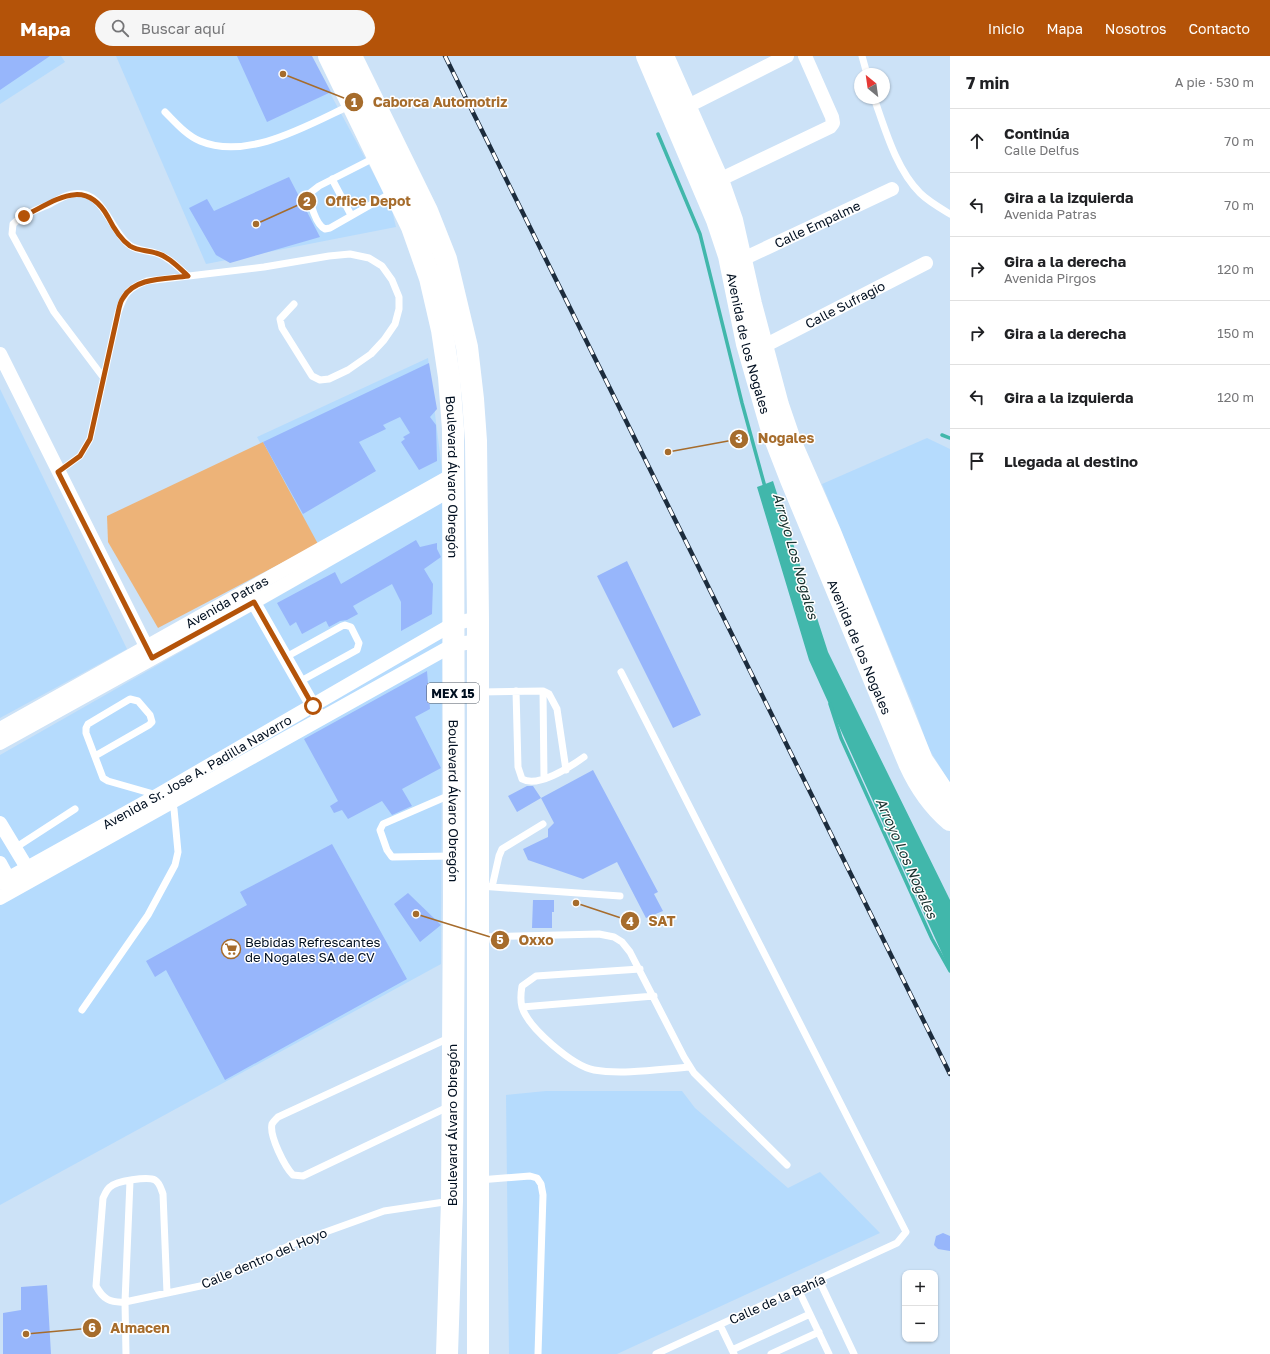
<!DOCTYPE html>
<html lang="es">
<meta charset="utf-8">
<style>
body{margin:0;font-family:"Golos Text",sans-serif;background:#f6f6f6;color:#202124}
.controls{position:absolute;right:12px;bottom:12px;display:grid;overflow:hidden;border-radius:8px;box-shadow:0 1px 3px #0004}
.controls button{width:36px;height:36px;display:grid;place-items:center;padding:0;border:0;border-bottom:1px solid #e0e0e0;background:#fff;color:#202124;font:20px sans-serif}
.compass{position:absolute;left:854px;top:12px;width:36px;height:36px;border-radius:50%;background:#fff;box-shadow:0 1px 3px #0004;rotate:331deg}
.stop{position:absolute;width:12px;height:12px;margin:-9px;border:3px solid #b45309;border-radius:50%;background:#fff}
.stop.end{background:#b45309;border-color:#fff;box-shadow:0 1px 4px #0008}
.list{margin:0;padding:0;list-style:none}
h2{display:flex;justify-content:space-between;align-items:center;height:52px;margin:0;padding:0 16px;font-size:17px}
h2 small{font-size:13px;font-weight:400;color:#757577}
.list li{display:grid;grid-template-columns:26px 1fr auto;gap:12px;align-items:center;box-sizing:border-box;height:64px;padding:0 16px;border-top:1px solid #e0e0e0}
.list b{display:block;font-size:15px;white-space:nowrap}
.list p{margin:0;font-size:13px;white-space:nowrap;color:#757577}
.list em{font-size:13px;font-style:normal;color:#757577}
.icon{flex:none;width:22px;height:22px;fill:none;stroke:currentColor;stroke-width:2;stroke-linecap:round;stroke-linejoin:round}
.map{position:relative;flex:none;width:950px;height:1298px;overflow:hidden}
header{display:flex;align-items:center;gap:24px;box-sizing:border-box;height:56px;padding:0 20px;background:#b45309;color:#fff}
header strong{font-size:19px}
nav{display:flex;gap:22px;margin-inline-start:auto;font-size:14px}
.search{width:280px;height:36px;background:#f6f6f6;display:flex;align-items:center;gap:10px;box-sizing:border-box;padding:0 14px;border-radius:22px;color:#757577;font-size:15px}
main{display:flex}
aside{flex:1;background:#fff}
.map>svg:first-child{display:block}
</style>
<header>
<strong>Mapa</strong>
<div class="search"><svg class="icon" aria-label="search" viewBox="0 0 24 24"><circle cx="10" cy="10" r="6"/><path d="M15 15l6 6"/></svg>Buscar aquí</div>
<nav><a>Inicio</a><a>Mapa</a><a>Nosotros</a><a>Contacto</a></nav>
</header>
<main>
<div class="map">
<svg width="950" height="1298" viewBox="0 0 950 1298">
<rect width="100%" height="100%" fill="#cce2f7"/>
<path fill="#b5dbfd" d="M0 0H61L65 6 0 48Z
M116 0H310L391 150 396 171 206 208Z
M428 302 446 446 442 607 441 908 0 1149V699L328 512 257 381Z
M0 333 127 593 0 662Z
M927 382 950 393V727L929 693 915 654 822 428Z
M546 1035H682L695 1052 788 1132 820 1116 880 1177 617 1298H509L506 1039Z"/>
<path fill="#edb378" d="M263 386 318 488 158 572 108 486 107 460Z"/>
<path fill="#41b7ab" d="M773 425 828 596 950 844V915L809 604 757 431Z"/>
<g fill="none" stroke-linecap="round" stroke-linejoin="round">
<path stroke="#41b7ab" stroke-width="3.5" d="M658 78 700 178 742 347 765 431
M942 379 950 382
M830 648 841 682 932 883 950 915"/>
</g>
<path fill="#97b6fb" d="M0 0H50L0 34Z
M237 0H312L331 36 267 66Z
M289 121 320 181 230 207 216 199 189 152 207 143 214 155Z
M429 307 437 353 430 361 436 369 437 405 419 414 401 386 405 383 403 381 410 377 400 361 383 369 386 373 359 386 376 415 303 458 263 386Z
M416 484 420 491 437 487V493L441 501 424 513 433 528 432 558 401 575V546L392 528 353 550 358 558 347 564 340 565 329 571 326 565 302 578 296 566 290 570 277 547 335 516 341 528Z
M627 505 701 659 673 672 597 520Z
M427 615 430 653 415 661 441 712 402 733 412 750 392 759 382 745 348 763 342 754 334 757 330 750 338 745 304 683Z
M593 714 658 836 654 838 663 855 646 862 617 806 583 823 528 804 523 793 548 781V773L554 767 541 742Z
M527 730H533L541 742 517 756 508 740Z
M332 788 407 923 225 1024 166 914 155 921 146 905 247 849 240 836Z
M408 837 441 869 420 886 394 848Z
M533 844H554V856H552V872H532Z
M943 1177 950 1180V1195L938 1193 934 1189 936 1180Z
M47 1229 51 1298H3V1257L21 1254V1231Z"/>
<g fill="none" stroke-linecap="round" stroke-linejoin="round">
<path stroke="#fff" stroke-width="7" d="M862 0 867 18
M874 42C885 73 896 113 920 137 928 145 940 152 950 158
M165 56C175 66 187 80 200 85 248 105 308 69 351 49
M376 101 319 130 310 137C309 146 316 169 325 173L330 172 393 136
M332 123 351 159
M103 321 54 256 12 178 13 168C23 158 38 153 50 148 57 144 65 139 73 138 103 133 109 172 128 188 136 195 146 194 156 197 169 201 179 212 188 220
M58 416 80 400 90 383 118 257C124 238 128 232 147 225L264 211 329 200 350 198 369 202 382 210 392 224 399 241V253L395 268 384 284 371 298 348 314 329 323 320 324 312 320 282 272 280 263 294 248
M286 601 342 570 345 569 351 571 359 587 357 594 299 626
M621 616 906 1176 897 1187 656 1298
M516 635 518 711 522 723C538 732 570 711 584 701
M543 635 544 722
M480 636 543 635 549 638 557 653 566 714
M95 700 149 669 152 666 150 659 138 645 130 643 88 668 86 672V677L103 722 108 725 157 739
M450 739 383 768 380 774 387 794 392 801 451 800
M15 792 75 753
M480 830 620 840
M492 831 499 800 502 793 543 768
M480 881 599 878 614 881 622 886 630 896 684 1001 694 1017 787 1109
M640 913 536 920 522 930C521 936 520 944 522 951 528 972 573 1010 594 1014 622 1019 662 1013 690 1011
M522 951 654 940
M82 954 148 859 175 809 178 796 174 753 170 746
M450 1050 303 1120 293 1119C285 1111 269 1080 272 1068 273 1066 276 1063 278 1061L451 981
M479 1124 530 1120 537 1122 541 1128 543 1139 538 1298
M130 1125 125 1246C110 1247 103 1243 96 1230L103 1142C105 1138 107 1133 110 1131 116 1125 148 1120 155 1124 160 1127 161 1133 163 1138L167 1237
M819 1224 854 1298
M798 1233 829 1298
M720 1269 734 1298
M732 1294 810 1258
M126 1298 125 1246 205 1229 295 1187 384 1155 451 1145
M771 1298 819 1276"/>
<g stroke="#fff" stroke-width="14">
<path d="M686 51 787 0"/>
<path d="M719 124 830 71 833 67 832 61 805 0"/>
<path id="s1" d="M743 203 892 133"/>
<path id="s2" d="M764 290 926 207"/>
<path d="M0 298 150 598"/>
<path d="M249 538 317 657"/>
<path id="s3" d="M0 673 454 418"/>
<path d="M0 687 254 546 454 432"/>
<path d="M0 767 32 820"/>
<path d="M0 807 13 831"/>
<path id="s4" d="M0 827 158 739 453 568 478 562"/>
<path d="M0 842 453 589 478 585"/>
</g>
<g stroke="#fff" stroke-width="20">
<path id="s5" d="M646 0 716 164 728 200 746 288 771 375 790 424 908 707C918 729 931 749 950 765"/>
<path d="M664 0 719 124 733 164 752 248 779 349 792 387 831 476 923 704 950 744"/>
</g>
<g stroke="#fff" stroke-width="22">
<path id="s6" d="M329 0 412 171 430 222 442 274 449 321 453 373 454 842 452 1145 447 1298"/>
<path d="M351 0 427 155 446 203 467 291 473 343 476 385 478 562V1298"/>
</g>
<defs>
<path id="rail" d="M445 0 950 1018"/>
</defs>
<use href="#rail" stroke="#1c2c3d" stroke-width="4.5"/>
<use href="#rail" stroke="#fff" stroke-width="3" stroke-dasharray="9" stroke-linecap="butt"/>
</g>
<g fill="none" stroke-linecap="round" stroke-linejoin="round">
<path stroke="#b45309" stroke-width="5" d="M24 160C55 145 85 120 108 161 113 171 120 183 130 190 138 195 147 194 156 197 168 200 179 212 188 220 167 223 134 221 123 242 120 246 119 252 118 257L90 383 80 400 58 416 152 602 254 546 313 650"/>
</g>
<defs>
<symbol id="supermarket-ring" viewBox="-11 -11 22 22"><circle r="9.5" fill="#fff" stroke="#a66c2c" stroke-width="1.5"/><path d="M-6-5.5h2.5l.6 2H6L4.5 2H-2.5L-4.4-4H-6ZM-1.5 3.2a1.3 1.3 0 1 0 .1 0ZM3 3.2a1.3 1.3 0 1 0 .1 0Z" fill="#a66c2c"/></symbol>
</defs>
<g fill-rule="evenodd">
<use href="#supermarket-ring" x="220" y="882" width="22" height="22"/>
</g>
<g text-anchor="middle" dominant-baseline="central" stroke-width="3" stroke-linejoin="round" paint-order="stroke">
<rect fill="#fff" stroke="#4c5763" stroke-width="1" x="427" y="627" width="52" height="20" rx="3"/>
<g font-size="12" font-weight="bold" fill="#000f20">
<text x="453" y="637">MEX 15</text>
</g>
<g font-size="13" fill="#000f20" stroke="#fff">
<text stroke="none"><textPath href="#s1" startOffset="82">Calle Empalme</textPath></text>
<text stroke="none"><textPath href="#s2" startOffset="91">Calle Sufragio</textPath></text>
<text stroke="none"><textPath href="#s5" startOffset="306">Avenida de los Nogales</textPath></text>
<text stroke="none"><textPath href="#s6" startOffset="445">Boulevard Álvaro Obregón</textPath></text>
<text stroke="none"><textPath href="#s3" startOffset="260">Avenida Patras</textPath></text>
<text stroke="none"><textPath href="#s5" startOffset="630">Avenida de los Nogales</textPath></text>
<text stroke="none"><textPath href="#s4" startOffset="226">Avenida Sr. Jose A. Padilla Navarro</textPath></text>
<text stroke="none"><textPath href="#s6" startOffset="769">Boulevard Álvaro Obregón</textPath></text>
<text transform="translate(452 1069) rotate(-90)">Boulevard Álvaro Obregón</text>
<text transform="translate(264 1202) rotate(-23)">Calle dentro del Hoyo</text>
<text transform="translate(777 1243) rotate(-24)">Calle de la Bahía</text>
</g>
<g font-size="13" fill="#000f20" stroke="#fff" text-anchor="start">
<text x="245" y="886">Bebidas Refrescantes<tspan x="245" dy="15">de Nogales SA de CV</tspan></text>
</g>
<g font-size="14" font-style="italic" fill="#18312e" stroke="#fff">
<text transform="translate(796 500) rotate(74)">Arroyo Los Nogales</text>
<text transform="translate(907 802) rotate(66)">Arroyo Los Nogales</text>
</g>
</g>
<path fill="none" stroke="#a66c2c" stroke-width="1.5" d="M283 18L354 46M256 168L307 145M668 396L739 383M576 847L630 865M416 858L500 884M26 1278L92 1272"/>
<g fill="#a66c2c" stroke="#fff" stroke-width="1.5">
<circle cx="283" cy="18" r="4"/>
<circle cx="256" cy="168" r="4"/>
<circle cx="668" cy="396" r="4"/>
<circle cx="576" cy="847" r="4"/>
<circle cx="416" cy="858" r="4"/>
<circle cx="26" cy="1278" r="4"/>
<circle cx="354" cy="46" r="10"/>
<circle cx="307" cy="145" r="10"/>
<circle cx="739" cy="383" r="10"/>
<circle cx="630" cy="865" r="10"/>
<circle cx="500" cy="884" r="10"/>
<circle cx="92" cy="1272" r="10"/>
</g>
<g font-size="12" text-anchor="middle" font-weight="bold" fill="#fff">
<text x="354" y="51">1</text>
<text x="307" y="150">2</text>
<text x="739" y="387">3</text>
<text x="630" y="870">4</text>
<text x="500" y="888">5</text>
<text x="92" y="1276">6</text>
</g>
<g font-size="14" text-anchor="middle" font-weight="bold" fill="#a66c2c" stroke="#fff" stroke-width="3" stroke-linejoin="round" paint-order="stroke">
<text x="440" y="51">Caborca Automotriz</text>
<text x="368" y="150">Office Depot</text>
<text x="786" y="387">Nogales</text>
<text x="662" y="870">SAT</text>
<text x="536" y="889">Oxxo</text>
<text x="140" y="1277">Almacen</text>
</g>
</svg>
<div class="controls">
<button>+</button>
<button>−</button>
</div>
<svg class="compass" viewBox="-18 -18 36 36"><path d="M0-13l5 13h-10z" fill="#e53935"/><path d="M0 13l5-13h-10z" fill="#757577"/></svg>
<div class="stop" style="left:313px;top:650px"></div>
<div class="stop end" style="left:24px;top:160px"></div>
</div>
<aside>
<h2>7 min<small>A pie · 530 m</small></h2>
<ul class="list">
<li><svg class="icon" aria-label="ahead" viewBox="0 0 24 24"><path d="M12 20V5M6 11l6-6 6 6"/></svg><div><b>Continúa</b><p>Calle Delfus</p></div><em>70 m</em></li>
<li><svg class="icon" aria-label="left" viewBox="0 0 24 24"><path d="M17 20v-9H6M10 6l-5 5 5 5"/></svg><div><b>Gira a la izquierda</b><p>Avenida Patras</p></div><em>70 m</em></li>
<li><svg class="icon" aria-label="right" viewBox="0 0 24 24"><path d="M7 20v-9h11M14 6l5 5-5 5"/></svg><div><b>Gira a la derecha</b><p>Avenida Pirgos</p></div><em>120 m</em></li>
<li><svg class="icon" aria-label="right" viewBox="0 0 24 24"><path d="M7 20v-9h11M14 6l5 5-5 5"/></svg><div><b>Gira a la derecha</b></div><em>150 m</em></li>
<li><svg class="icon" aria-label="left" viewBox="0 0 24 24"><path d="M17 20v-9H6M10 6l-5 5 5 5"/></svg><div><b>Gira a la izquierda</b></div><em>120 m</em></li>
<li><svg class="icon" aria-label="arrive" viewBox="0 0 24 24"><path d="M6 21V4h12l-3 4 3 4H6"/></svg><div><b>Llegada al destino</b></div></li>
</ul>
</aside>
</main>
